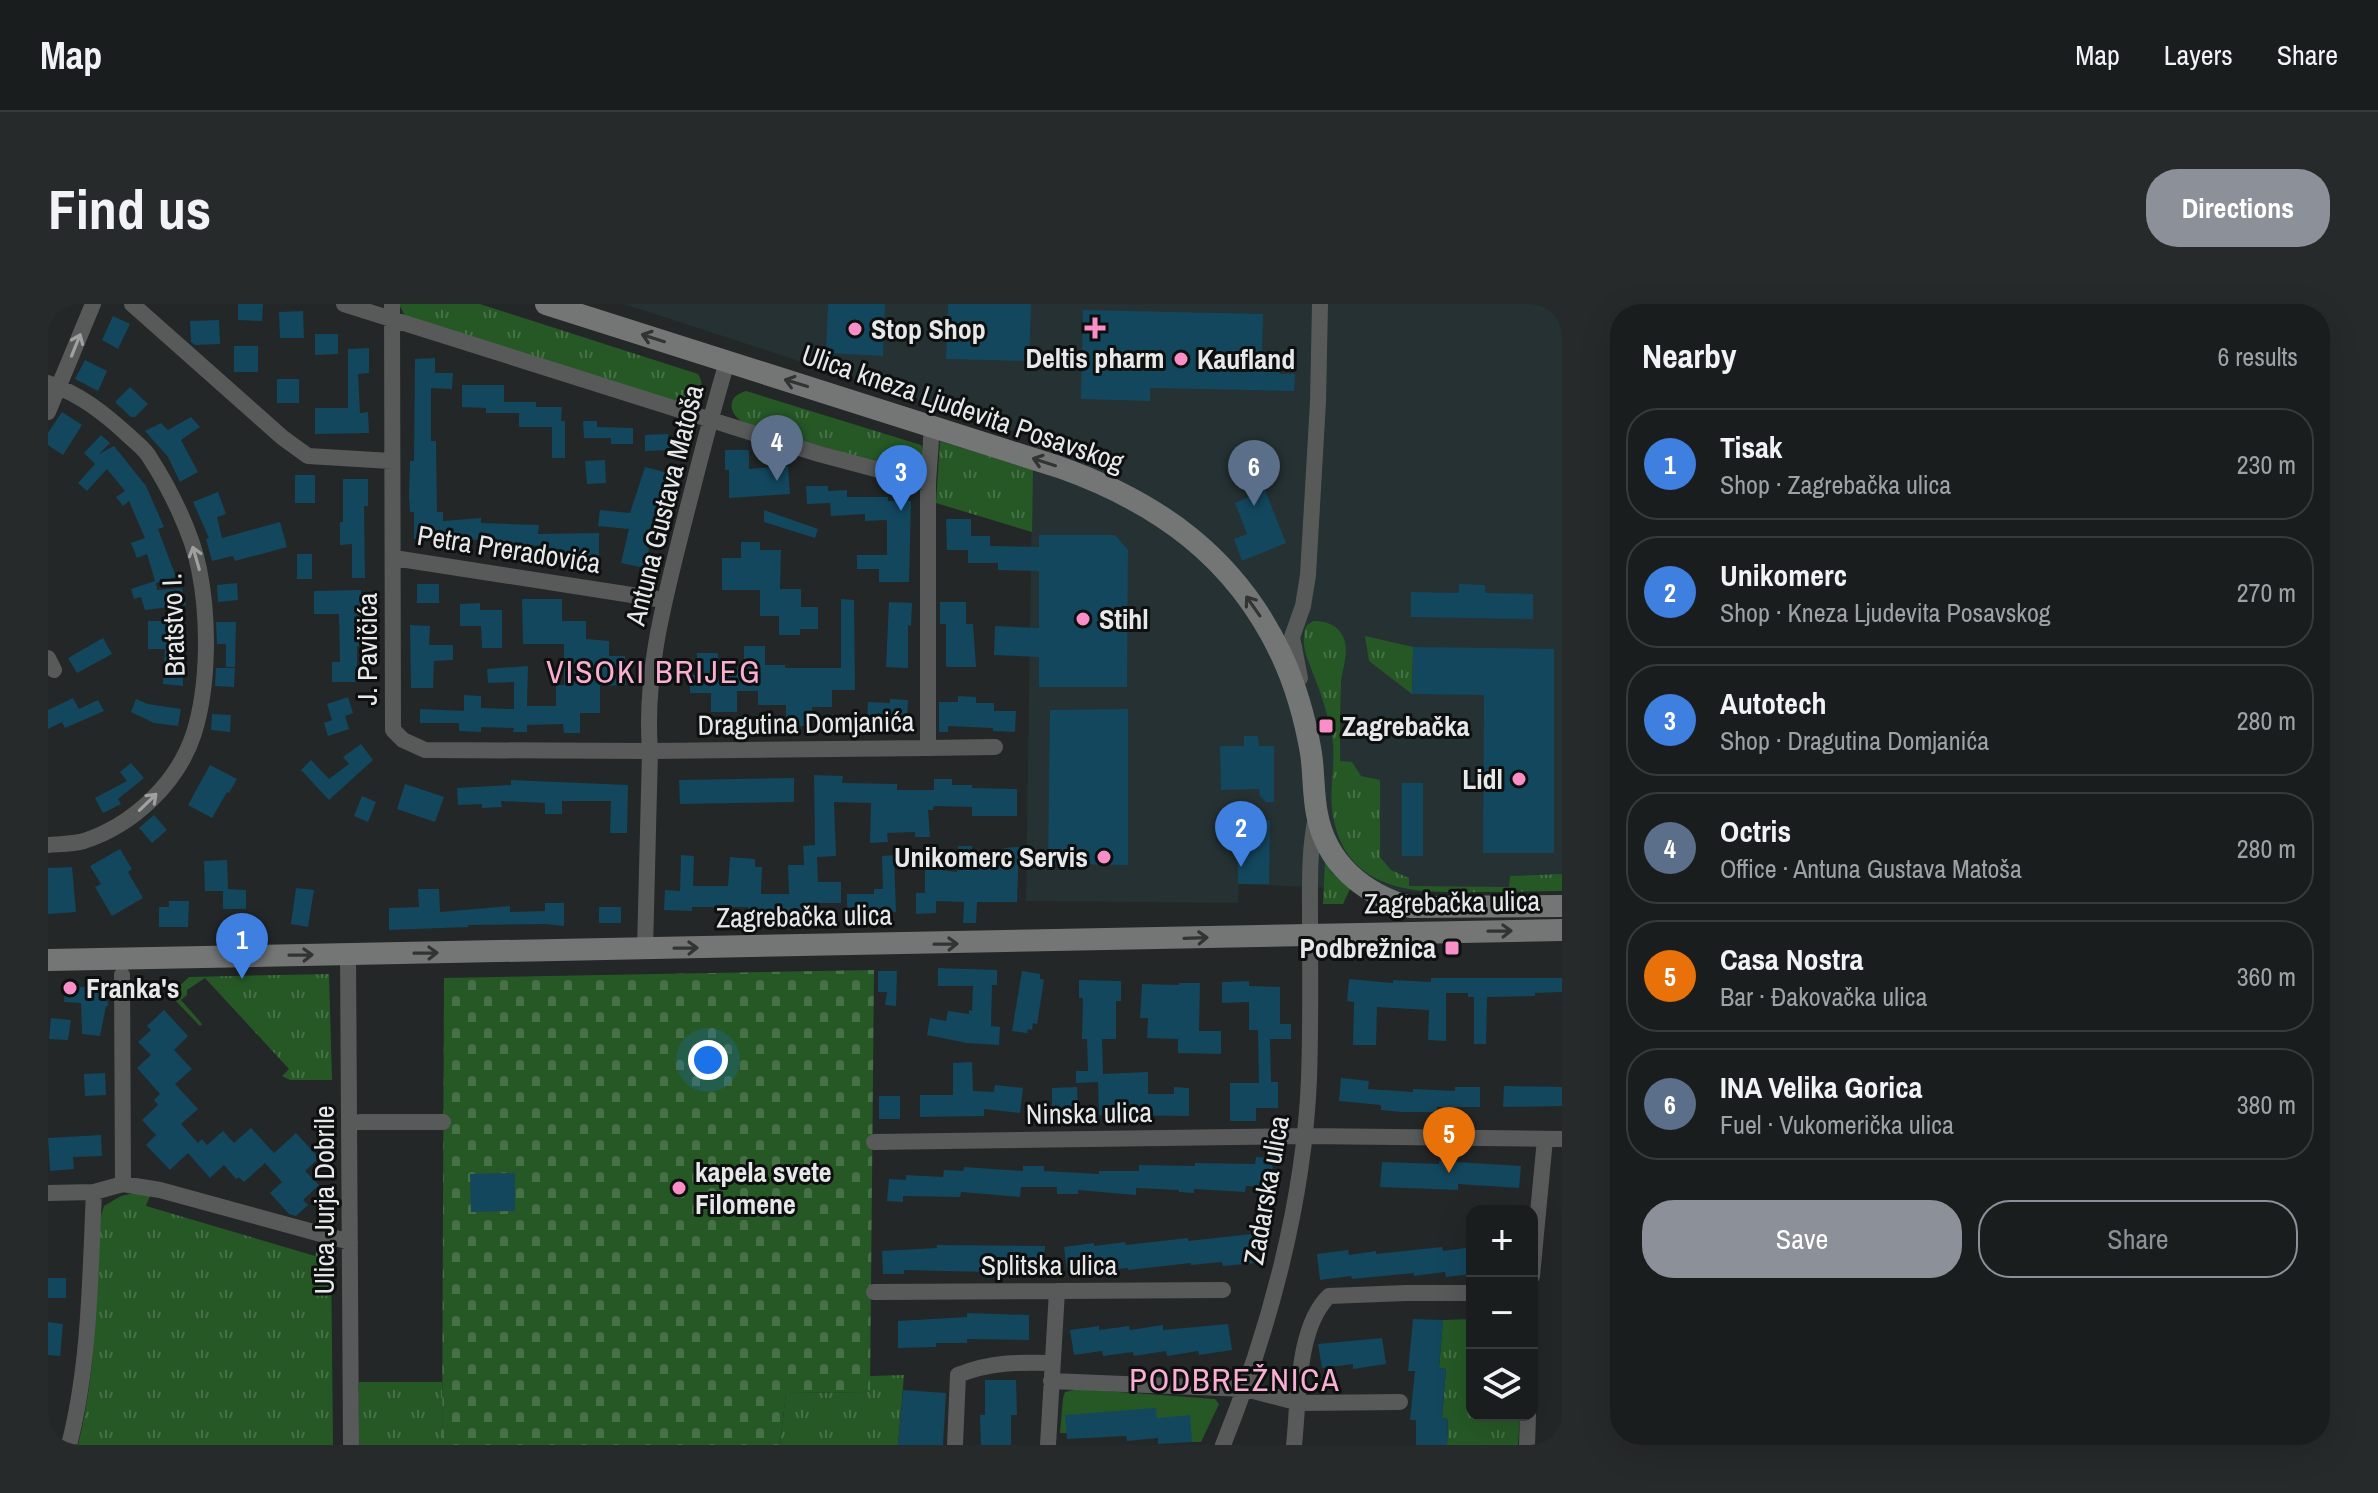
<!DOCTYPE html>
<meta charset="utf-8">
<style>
body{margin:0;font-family:"Archivo Narrow",sans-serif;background:#272a2a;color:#f1f3f6}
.controls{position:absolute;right:24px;bottom:24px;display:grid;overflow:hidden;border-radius:16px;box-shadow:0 8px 32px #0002}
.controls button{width:72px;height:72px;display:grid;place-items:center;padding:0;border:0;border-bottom:2px solid #383b3b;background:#1a1d1d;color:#f1f3f6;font:40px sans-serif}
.you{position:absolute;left:660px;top:756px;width:28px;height:28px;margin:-20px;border:6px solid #fff;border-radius:50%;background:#1a73e8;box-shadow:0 0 0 12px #1a73e833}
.badge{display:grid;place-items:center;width:52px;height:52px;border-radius:50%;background:#8c9099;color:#fff;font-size:26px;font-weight:700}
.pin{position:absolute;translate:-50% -66px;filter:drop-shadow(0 2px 4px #0008)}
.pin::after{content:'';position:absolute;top:42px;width:28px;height:24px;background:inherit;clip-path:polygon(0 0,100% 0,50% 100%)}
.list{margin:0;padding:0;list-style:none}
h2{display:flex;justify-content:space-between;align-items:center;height:104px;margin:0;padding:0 32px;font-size:34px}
h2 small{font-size:26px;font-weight:400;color:#9fa2a4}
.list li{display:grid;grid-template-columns:52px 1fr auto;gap:24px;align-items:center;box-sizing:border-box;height:112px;margin:0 16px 16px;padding:0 16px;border:2px solid #383b3b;border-radius:32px}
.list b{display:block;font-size:30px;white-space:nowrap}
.list p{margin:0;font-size:26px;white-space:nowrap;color:#9fa2a4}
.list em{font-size:26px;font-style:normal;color:#9fa2a4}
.actions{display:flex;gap:16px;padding:24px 32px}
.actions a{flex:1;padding:18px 0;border:2px solid #8c9099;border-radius:32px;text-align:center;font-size:28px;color:#8c9099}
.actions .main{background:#8c9099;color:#fff}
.icon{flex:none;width:44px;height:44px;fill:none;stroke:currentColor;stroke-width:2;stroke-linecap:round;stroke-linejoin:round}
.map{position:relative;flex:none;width:1514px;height:1141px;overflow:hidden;border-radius:32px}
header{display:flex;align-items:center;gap:48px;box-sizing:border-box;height:112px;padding:0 40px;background:#1a1d1d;border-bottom:2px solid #383b3b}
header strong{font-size:38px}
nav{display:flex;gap:44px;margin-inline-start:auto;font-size:28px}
.intro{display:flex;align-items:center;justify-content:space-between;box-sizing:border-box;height:192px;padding:0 48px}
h1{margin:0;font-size:56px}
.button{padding:20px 36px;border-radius:32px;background:#8c9099;color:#fff;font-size:28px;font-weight:700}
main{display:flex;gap:48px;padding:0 48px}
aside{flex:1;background:#1a1d1d;border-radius:32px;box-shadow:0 8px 32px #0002}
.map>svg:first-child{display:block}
</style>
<header>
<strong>Map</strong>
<nav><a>Map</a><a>Layers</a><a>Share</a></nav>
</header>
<div class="intro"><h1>Find us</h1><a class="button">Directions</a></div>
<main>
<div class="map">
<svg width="1514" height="1141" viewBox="0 0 1514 1141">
<defs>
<pattern id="grass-tufts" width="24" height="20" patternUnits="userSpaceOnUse" patternTransform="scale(2)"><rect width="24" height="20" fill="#265826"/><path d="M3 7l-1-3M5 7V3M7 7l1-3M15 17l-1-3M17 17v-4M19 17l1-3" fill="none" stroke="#467046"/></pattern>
<pattern id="cemetery-stones" width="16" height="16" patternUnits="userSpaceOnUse" patternTransform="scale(2)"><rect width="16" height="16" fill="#265826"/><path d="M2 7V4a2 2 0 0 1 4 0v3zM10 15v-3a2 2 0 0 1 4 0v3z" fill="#467046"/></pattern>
</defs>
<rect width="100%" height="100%" fill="#232727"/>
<path fill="#253132" d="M576 0H1514V584L1373 588 1191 580 1190 599 978 597 984 185 988 134Z"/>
<path fill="url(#grass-tufts)" d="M351 0H432L650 70C662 90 642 100 625 97L357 12Z
M698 87 873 141C878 152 874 164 862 167L802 153 696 119C680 109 678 93 698 87Z
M892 137 985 166 984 228 888 199Z
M1265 317C1278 317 1291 321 1296 335 1301 350 1294 365 1293 379 1292 405 1292 431 1292 457L1304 458 1313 472 1332 476V553L1343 566 1361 574V582L1461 583 1462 572 1514 570V587C1486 587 1457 588 1429 588 1369 589 1302 589 1286 517 1279 488 1289 461 1284 432 1280 414 1276 397 1269 380 1262 359 1251 344 1258 322Z
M1317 332 1365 343 1364 390 1321 357Z
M1277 557 1284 569 1302 585 1295 600H1275Z
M281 670 284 776H242L234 772 241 765 157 674 139 686V691L133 696 154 720 152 722 122 691 141 673Z
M86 889 102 891 98 902 267 952 271 940 280 942 283 948 285 1141H30C40 1101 45 1060 47 1018 49 980 44 938 56 902L73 892Z
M1424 1015V1111H1472L1470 1141H1399L1400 1115 1394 1114 1398 1065 1391 1064 1395 1016Z
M856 1071 850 1141H732L738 1089 821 1088 822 1072Z
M311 1078H394V1141H311Z"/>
<path fill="url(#cemetery-stones)" d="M826 666 822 1088 738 1089 732 1141H394L396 674Z"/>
<path fill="#265826" d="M1030 1085 1167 1095 1171 1100 1153 1138H1144L1140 1132 1012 1129 1015 1094 1017 1088Z"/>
<path fill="#13475e" d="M190 0H215L214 17 190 16Z
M780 0H837L835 52 778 49Z
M900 0H983L981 57 898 55Z
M1035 6 1215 10 1214 48H1232V70H1247L1246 87 1102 84V97L1033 95Z
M255 7 256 34H232L231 8Z
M65 12 82 20 70 45 54 36Z
M171 16 172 40 147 41 143 38 142 17Z
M267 30H290V50L267 51Z
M186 42H210V68H186Z
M321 44V69L310 70 312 109 320 108 321 129 267 130V104H300V45Z
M387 54V69H405L404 85 383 84V137H388L389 208H395V217L433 214V219L491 221 490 230 551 229V255H529V251L494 252V242L437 240V235L413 237V235H366V208H362L361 192 362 157H366L367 55Z
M37 56 59 67 50 87 27 75Z
M229 75H251V99H229Z
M414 81H456V98H488V103H514L513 117H517V154H504V123H471V109H438V104L414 103Z
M82 83 100 100 87 113H83L67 98Z
M14 108 34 121 15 151 0 141V129Z
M143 113 152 123 133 136 150 168 132 178 120 153 97 127 113 119 120 126Z
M535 117H549V123L585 124V140H563V134H536Z
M620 130 621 146 597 147V131Z
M53 131 62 139 51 150 66 142 98 182 116 223 110 225 128 273 108 279 109 286 134 284 138 301 97 306 93 293 86 295 83 285 107 277 99 250 89 254 83 239 97 234 81 197 75 202 68 193 77 187 59 165 39 187 30 179 47 160 36 149Z
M677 146H701V165L740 162 742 190 681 194V166H677Z
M557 156 558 179 539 180 537 157Z
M597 163 620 169 614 190 612 189 597 264 573 259 581 225 550 222 552 206 582 209Z
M247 171H267V199H247Z
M295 175H320V202H316L317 274H304V240L292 241V218H295Z
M758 182H780V187L799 186V193H840V197H863L861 278H831V265H809V251H839V216L817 217V210L783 212 782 199 759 200Z
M1217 186 1238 239 1194 257 1186 235 1199 230 1187 199Z
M170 188 178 210 169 213 174 234 232 218 239 243 187 257 185 252 164 257 158 235 161 234 145 198Z
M716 206 770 225 767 234 716 218Z
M898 215H923V232H942V242L991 243V231H1067L1080 246 1079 383H991V353L946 351 947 322 991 324V267L950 266V259H920V246H899Z
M693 238H712V246H733L732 285H753V303H770V325H752V331H731V312H712V286H674V254H693Z
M249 250H264V275H249Z
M189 279 190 296 170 298 169 281Z
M369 280H391V299H369Z
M1411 280 1437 281V289L1485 290V315L1363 313V288L1411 289Z
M313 286V342H309V378H284V358H292L291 310H266V287Z
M474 295H514V317H538V335L561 337V352H577L578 381 552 382V409H532V429H516L515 420 479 421V428H465L466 424 433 423V428L411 427V419H372V405L416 407V391L433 392V404L466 405V378L440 379 439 365 480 362 479 402H508V381H516V340H475Z
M793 295 806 296 807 386H784V403H764V422H738V401H710V387H689V408H663V389H642V371H649V349H670V364H696V342H717V361H737V364H793Z
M841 298 864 299 863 322 860 321V364L838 363Z
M892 298H918V320H925L928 363H898V320H892Z
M432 299V306H454V344H434L433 322H412V300Z
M100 317H134L135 382 115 380 117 345H100Z
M168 318H188L187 363H178V340H169Z
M362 321 382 322 381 341H405V356L386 357 385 384H363Z
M55 334 64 350 29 369 20 354Z
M1365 343 1506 345V549H1435L1436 391 1364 390Z
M168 364H187L186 383 167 382Z
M910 392 928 393V399H946V407H968L967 428 945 427V424L900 422V428H891V398H910Z
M300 393 305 409 297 412 301 425 280 432 276 419 284 416 279 400Z
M25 394 31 405 50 396 56 407 17 424 14 418 0 425V406Z
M88 395 100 400 133 405 130 422 106 419 83 408Z
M842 395 860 396 859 417 841 416V420H819L820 398 842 399Z
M1080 405V561L1000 560 1002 406Z
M164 410 183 411 182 428 163 426Z
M1196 432H1210L1211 442H1226V498H1218L1212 492 1211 485 1173 486 1172 442H1196Z
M313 440 325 456 281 496 253 466 263 456 281 475 301 460 295 453Z
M83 459 96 474 70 495 73 500 55 509 47 494 79 477 72 468Z
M162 461 189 475 181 489 179 488 164 514 140 501Z
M766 471 795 472 794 479 849 480V486H886V475H904V481H924V484L969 485V512H924V503L886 502 885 506H880L882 533H867V528L839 529 840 538 822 539 823 499 786 498 788 552 769 553 770 578H793V599H764V613L700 614V603H644V607L616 606 617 586 632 587 633 551 646 552 645 582H680L682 553 707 555V563H714L713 590H741L740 561H756L755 542 767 541Z
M746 474V498L632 500 631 476Z
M463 476 580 481 579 529H562L563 497H514V510H497V499L453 497 454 503 434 504V500L410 501 409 484 463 481Z
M1354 479H1375V552H1354Z
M357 480 396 493 387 518 349 505Z
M314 492 328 498 320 518 306 512Z
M106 511 119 526 104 539 91 524Z
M1189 516H1222L1221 580H1190Z
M910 542H924L923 557H956V544L971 543 969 598H929L928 619H915L916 598 888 597V609L868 610V589H877V564L909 568Z
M72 545 84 565 80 568 95 594 64 612 47 583 53 580 42 562Z
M846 551 848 608 799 610V590H826V585H835L834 552Z
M179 556 180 585 198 586V605H175V587H157L156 557Z
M24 563 28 608 0 610V564Z
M248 584 266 586 260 623 243 620Z
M370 585H391L392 608 462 602V608L497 607V599H516V622L497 620 420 621V623L341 626V604L371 603Z
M121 597H141L140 623H111V603H121Z
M551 603H573V619H551Z
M890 664 949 666V681H944L943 722 952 723 951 741 919 739 879 731 882 714 898 717 900 707 921 710V706L924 707 925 682H890Z
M830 667H849L848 702 837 701 839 688H830Z
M974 667 992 670V675L996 676 989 720 985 719 984 726 980 725 979 729 964 727Z
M1383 674H1514V688L1487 689V692L1439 693 1438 740H1426V693H1420V689H1398V737L1380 736 1381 706 1329 703 1328 741H1305L1306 698 1299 697 1301 675 1345 679V676L1383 678Z
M1031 676 1073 677V697H1068V735H1054L1055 770 1100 768V790H1126V783L1141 784V812L1051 811 1050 778 1028 779V767H1040L1039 735H1034L1035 694H1031Z
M1201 677V682L1232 683V720H1243V735H1222L1223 778H1230V804H1208V817H1182V779H1211L1210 726H1201V698L1174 699V678Z
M1131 679H1152L1151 727H1173V750L1130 749V735L1099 734 1100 714H1092L1094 680 1131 681Z
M58 680 60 702H58L52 732 34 730 33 699 16 698 17 681 34 683Z
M116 706 140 732 126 746 144 765 127 780 150 805 133 820 150 839 154 835 159 841 175 827 186 839 203 824 226 849 248 829 271 854 257 867 271 881 255 896 260 901 248 912 241 910 222 889 234 878 217 859 196 878 191 873 188 875 176 861 162 874 140 849 122 866 98 841 108 831 94 816 110 801 106 796 112 790 89 764 103 751 90 738 103 726 99 722Z
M3 714 23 716 20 736 1 735Z
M924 758 925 787 946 788 947 781 975 784 972 809 936 805V812L872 813V791H905V759Z
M57 769 58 791 37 792 36 770Z
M1293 774 1321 777 1320 785 1365 788V785L1407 787V783H1432V803H1389V808H1354L1333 806V801L1291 797Z
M1456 782 1514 783V802L1455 803Z
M1029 783 1030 806 1004 807V784Z
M831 792H852V815H831Z
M53 831 54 852 25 853 26 865 2 867 0 834Z
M1208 853 1225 854 1224 873H1221L1220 883 1198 882 1197 888 1146 885V889L1131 888V886L1088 884V891L1030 886V890H1009V883H973L972 893 913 888 912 893 855 892V898L839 897 841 875 858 876V871L895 873 896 866 915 867 916 863 975 867V862H996V867L1051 870V867H1091V861L1147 862V859L1207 860Z
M1391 857 1473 862 1471 884 1410 880V886L1332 883 1334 858 1391 860Z
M467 869V907L423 908 422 870Z
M1204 930 1207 959 1175 962 1174 958 1143 961V959L1080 966V964L1049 967V964L1019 967 1016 943 1046 939V942L1077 938 1078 941 1140 934V937Z
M889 941 997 942 996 964 938 966 937 968 856 966V970H835L834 947 889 944Z
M1394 943 1395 947 1424 943V970L1398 973 1397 968 1366 972V969L1304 975 1303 972 1272 976 1269 950 1300 946 1301 951 1328 947V950Z
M0 974H18V994H0Z
M919 1009 981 1011V1036L919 1035V1039H888V1043L850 1044V1017L919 1013Z
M1365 1015 1395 1016 1391 1064 1398 1065 1394 1114 1400 1115 1399 1141H1368V1116H1362L1367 1067H1360Z
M0 1018 15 1020 12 1052 0 1051Z
M1180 1020 1184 1046 1151 1051 1150 1047 1119 1052 1118 1047 1086 1052 1085 1048 1055 1052 1054 1047 1026 1051 1022 1026 1051 1022V1026L1081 1022 1082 1026 1115 1021V1026Z
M1334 1034 1338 1060 1305 1065V1060L1274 1064 1270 1040Z
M937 1076H968L969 1111H963V1141H933L932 1111H937Z
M855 1086 898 1089 895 1141H850Z
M1108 1104 1109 1114 1142 1111 1144 1138 1110 1140V1134L1079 1137 1078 1132 1019 1135 1017 1111Z"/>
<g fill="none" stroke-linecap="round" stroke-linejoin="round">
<path stroke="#585a59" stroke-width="16" d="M84 0 235 134 260 152 343 157
M296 0 771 150 880 179
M344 0 345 426 355 436 377 446 602 447 880 444V179L884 122
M0 79C32 90 56 109 81 132 88 139 97 145 102 154 122 185 144 229 151 265 161 314 161 381 146 429 130 479 85 521 36 537 25 540 12 540 0 541
M0 108 45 0
M346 254 616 296
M0 354 6 366
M1252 374 1244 333 1255 302 1260 271 1270 98 1272 0
M880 444 947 443
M597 645 602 447C596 368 617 294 636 218 650 164 663 111 679 58
M300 650 303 1141
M74 671 75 880
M312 818H395
M826 838 1257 832 1514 835
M0 889 46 888 75 880 112 886 302 938
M1484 972 1497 835
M826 988 1175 986
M1003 1077 1198 1085 1251 1099 1352 1098
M21 1141C42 1060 42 972 46 888
M907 1141 910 1071C942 1058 970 1058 1004 1059
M1000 1141 1009 987
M1175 1141C1221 1027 1256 898 1261 775 1263 720 1262 665 1262 610 1262 577 1261 546 1268 513
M1246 1141C1251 1097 1248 1024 1281 992L1358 989H1424
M1479 1141 1480 1111"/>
<path stroke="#737675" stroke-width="22" d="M498 0 1011 163C1110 198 1187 253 1233 350 1248 382 1257 414 1263 449 1266 469 1265 490 1269 510 1278 559 1315 590 1362 603L1514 602
M0 656 1514 626"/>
</g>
<defs><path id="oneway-shaft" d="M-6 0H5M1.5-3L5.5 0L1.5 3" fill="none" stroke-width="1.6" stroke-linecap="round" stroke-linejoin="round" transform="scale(2)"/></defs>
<g stroke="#313433">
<use href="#oneway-shaft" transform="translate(605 34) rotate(-162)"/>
<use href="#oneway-shaft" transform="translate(748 79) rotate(-163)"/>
<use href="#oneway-shaft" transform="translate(996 158) rotate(-162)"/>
<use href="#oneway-shaft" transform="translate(1205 302) rotate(-125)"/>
<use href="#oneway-shaft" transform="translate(1452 627) rotate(-1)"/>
<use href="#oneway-shaft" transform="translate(1148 634) rotate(-2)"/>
<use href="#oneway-shaft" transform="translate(898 640) rotate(-1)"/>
<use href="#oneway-shaft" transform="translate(638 644) rotate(-1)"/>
<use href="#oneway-shaft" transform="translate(378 649) rotate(-1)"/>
<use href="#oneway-shaft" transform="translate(253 651) rotate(-1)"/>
</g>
<g stroke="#9fa1a1">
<use href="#oneway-shaft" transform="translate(28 41) rotate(-68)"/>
<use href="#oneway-shaft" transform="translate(148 254) rotate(-106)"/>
<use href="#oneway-shaft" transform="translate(100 498) rotate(-44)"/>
</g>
<g fill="#fa8fc7" stroke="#0e1010" stroke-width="3">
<path d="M1043 12h8v8h8v8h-8v8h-8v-8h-8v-8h8z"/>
<circle cx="807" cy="25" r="8"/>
<circle cx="1133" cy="55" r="8"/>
<circle cx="1035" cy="315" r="8"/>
<rect x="1270" y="414" width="16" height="16" rx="4"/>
<circle cx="1471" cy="475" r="8"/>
<circle cx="1056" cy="553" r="8"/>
<rect x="1396" y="636" width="16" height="16" rx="4"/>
<circle cx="22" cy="684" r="8"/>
<circle cx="631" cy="884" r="8"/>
</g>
<g text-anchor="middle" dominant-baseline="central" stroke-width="6" stroke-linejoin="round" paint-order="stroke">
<g font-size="28" font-weight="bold" fill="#e6e8e9" stroke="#0e1010" text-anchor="start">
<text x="823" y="25">Stop Shop</text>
<text x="1047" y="54" text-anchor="middle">Deltis pharm</text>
<text x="1149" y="55">Kaufland</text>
<text x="1051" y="315">Stihl</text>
<text x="1294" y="422">Zagrebačka</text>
<text x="1455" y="475" text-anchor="end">Lidl</text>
<text x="1040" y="553" text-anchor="end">Unikomerc Servis</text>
<text x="1388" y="644" text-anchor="end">Podbrežnica</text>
<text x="38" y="684">Franka's</text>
<text x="647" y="868">kapela svete<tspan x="647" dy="32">Filomene</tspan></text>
</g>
<g font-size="28" fill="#e6e8e9" stroke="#0e1010">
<text transform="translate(915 104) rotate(19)">Ulica kneza Ljudevita Posavskog</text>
<text transform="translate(616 201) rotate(-76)">Antuna Gustava Matoša</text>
<text transform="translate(461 245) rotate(9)">Petra Preradovića</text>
<text transform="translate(125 321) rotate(-92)">Bratstvo I.</text>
<text transform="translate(319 345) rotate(-90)">J. Pavičića</text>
<text transform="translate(758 419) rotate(-1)">Dragutina Domjanića</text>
<text transform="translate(1404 598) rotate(-1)">Zagrebačka ulica</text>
<text transform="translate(756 612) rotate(-1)">Zagrebačka ulica</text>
<text transform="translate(1041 809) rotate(-1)">Ninska ulica</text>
<text transform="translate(1218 886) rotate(-80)">Zadarska ulica</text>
<text transform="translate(276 896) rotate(-90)">Ulica Jurja Dobrile</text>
<text x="1001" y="961">Splitska ulica</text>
</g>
<g font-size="32" letter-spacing="2" fill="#faaed3" stroke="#0e1010">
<text x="606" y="367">VISOKI BRIJEG</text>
<text x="1187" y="1075">PODBREŽNICA</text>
</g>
</g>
</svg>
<div class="controls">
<button>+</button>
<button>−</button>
<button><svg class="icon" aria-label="layers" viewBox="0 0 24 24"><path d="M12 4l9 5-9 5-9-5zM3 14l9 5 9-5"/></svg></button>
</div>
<div class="you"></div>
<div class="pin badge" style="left:194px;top:675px;background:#3f7fe0">1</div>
<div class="pin badge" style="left:1193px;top:563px;background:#3f7fe0">2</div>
<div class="pin badge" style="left:853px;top:207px;background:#3f7fe0">3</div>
<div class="pin badge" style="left:729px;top:177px;background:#5c6f8a">4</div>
<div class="pin badge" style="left:1401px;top:869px;background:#e8710a">5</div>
<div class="pin badge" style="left:1206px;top:202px;background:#5c6f8a">6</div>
</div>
<aside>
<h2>Nearby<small>6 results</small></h2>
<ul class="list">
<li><span class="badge" style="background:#3f7fe0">1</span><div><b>Tisak</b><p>Shop · Zagrebačka ulica</p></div><em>230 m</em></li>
<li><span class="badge" style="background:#3f7fe0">2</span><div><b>Unikomerc</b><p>Shop · Kneza Ljudevita Posavskog</p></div><em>270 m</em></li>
<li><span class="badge" style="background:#3f7fe0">3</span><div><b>Autotech</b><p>Shop · Dragutina Domjanića</p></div><em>280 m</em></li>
<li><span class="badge" style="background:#5c6f8a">4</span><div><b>Octris</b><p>Office · Antuna Gustava Matoša</p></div><em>280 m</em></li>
<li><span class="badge" style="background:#e8710a">5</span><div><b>Casa Nostra</b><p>Bar · Đakovačka ulica</p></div><em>360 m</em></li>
<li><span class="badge" style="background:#5c6f8a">6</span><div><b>INA Velika Gorica</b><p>Fuel · Vukomerička ulica</p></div><em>380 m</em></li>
</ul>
<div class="actions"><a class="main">Save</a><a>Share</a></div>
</aside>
</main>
